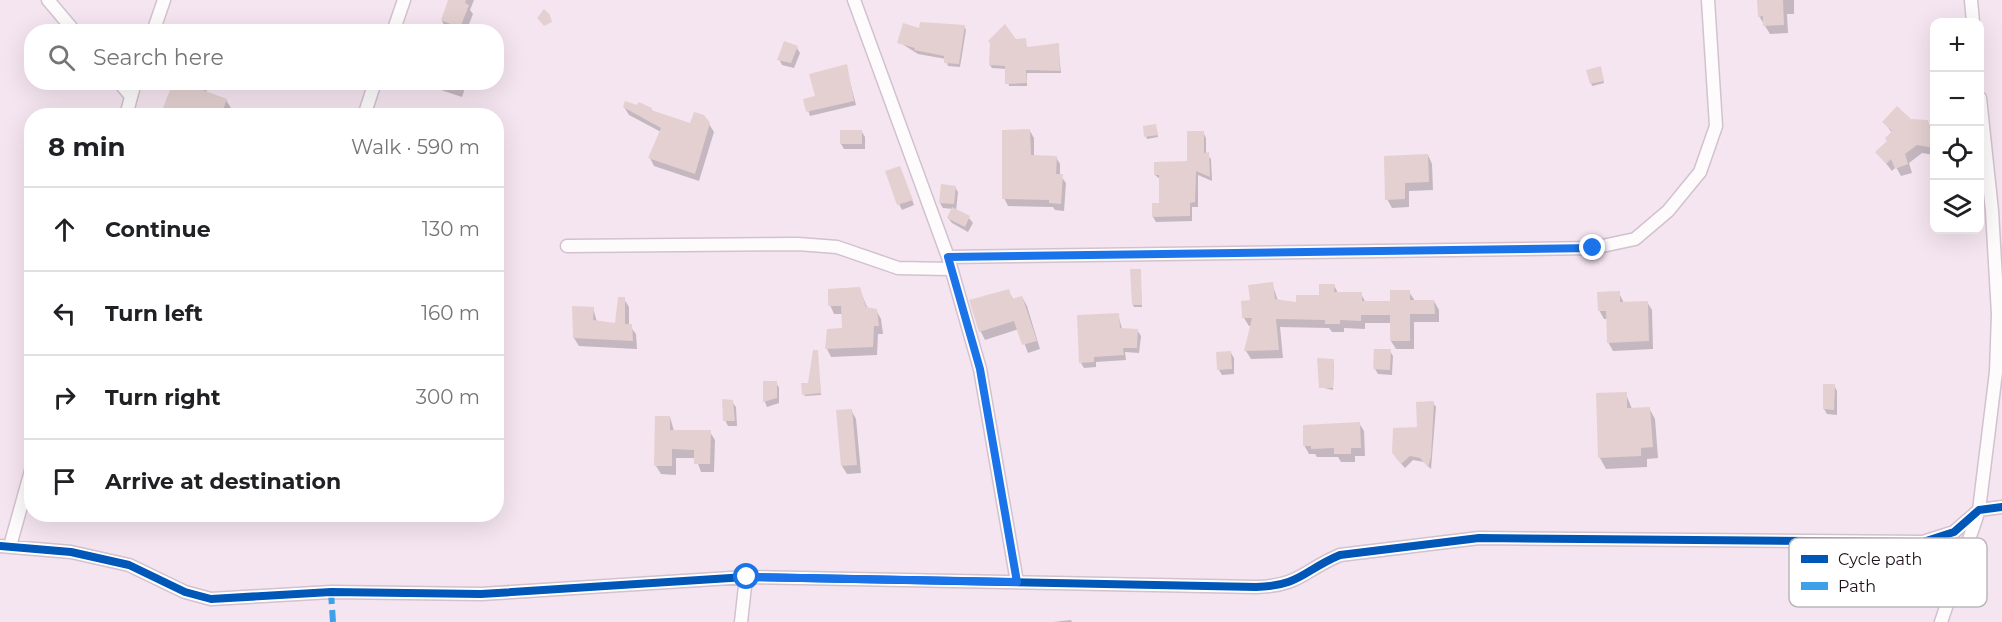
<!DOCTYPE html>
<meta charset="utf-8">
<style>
body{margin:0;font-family:Montserrat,sans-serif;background:#f6f6f6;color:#202124}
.controls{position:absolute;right:18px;top:18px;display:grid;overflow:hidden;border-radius:12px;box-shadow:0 6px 24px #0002}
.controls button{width:54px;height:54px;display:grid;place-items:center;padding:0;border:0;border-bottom:2px solid #e0e0e0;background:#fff;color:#202124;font:30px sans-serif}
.stop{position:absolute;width:18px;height:18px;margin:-14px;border:4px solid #1a73e8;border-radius:50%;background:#fff}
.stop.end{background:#1a73e8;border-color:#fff;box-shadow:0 2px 6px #0008}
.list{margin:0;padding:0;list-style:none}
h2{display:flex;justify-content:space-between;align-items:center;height:78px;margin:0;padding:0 24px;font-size:26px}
h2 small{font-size:20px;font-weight:400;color:#757577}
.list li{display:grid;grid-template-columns:39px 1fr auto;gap:18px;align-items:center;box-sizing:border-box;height:84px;padding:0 24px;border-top:2px solid #e0e0e0}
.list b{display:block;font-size:22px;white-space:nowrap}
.list em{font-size:20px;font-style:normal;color:#757577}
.icon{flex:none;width:33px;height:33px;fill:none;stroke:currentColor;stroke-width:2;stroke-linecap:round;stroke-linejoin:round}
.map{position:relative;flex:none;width:2002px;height:622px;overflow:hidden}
.search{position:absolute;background:#fff;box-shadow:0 6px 24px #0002;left:24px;top:24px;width:480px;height:66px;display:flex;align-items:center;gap:15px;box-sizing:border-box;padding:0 21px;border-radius:24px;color:#757577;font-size:22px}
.panel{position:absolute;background:#fff;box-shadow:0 6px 24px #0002;left:24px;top:108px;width:480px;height:414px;border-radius:24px}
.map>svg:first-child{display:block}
</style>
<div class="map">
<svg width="2002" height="622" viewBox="0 0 2002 622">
<rect width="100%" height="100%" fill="#f5e5f0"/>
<path fill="#0003" d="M451 0H474L470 10 473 14 466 32H446L442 20Z
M1759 0H1794V14H1787L1788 33 1770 34 1759 16Z
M964 26 966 30 960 67 948 66 946 59 918 54 899 42 920 30Z
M1025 40 1027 48 1058 44 1061 73H1027V86H1009L1007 69 992 68 990 65 1015 41Z
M797 48 800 53 794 68 782 65 779 59Z
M846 66 856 105 810 116 805 100 817 97Z
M1601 70 1604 83 1592 86 1591 83Z
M175 82H209L206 93 226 100 231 108 228 116H164Z
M432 82H467L462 97 435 88Z
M624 107 651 109 653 112 691 125 709 124 714 132 699 181 654 166 650 158 661 132 629 115Z
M1927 121 1932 130 1934 155 1922 153 1909 163 1912 173 1901 176 1896 167 1892 171 1877 152 1889 142 1892 133 1884 122Z
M1156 128 1158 137 1147 139 1146 137Z
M1030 131 1034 138V157H1056L1060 164V175L1066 183 1064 211 1055 210 1053 207 1008 206 1004 198Z
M862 132 865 137V149H844L841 144Z
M1203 132 1206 138V154L1211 159 1212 181 1198 175V207H1192V221L1156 222 1153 217 1161 204V180L1155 175 1189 163Z
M1428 155 1432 164 1433 190 1409 191V207L1392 208 1387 199Z
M900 167 914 205 902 210 899 204Z
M955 187 958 192 956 211 969 218 973 223 968 232 952 223 948 218 953 209 943 208 940 203Z
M1140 270 1142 307H1134L1133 305Z
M1272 283 1278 301 1297 303 1320 296 1334 285 1338 293 1361 294 1366 303 1392 302 1409 292 1415 301H1434L1439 310V322H1414V349H1396L1391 341V323H1365V329L1344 328V332H1332L1329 328 1280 327 1283 358 1251 359 1246 351 1252 326H1249L1244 318 1251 302Z
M859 288 868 309 876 310 881 319 883 334H878L877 355 831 357 827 349 844 329 843 314H834L830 305Z
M1008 290 1013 299 1022 297 1027 306 1040 349 1028 353 1019 329 985 340 981 332 971 301Z
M1619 293 1624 303 1647 302 1652 310 1653 349 1613 351 1608 342 1607 319H1604L1599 310Z
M624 299 629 307V325L636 334 637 349 579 346 574 338 593 308 597 322 616 324Z
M1118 314 1122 329 1137 330 1141 336 1139 353 1125 352 1126 360 1096 362V367L1084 368 1081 363Z
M817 351 821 395 805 396 804 394 809 384Z
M1390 351 1393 356 1392 375 1378 374 1375 369Z
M1231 353 1234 358V374L1222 375 1219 370Z
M1318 360 1334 363 1333 390 1320 387Z
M764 382H776L779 388V403L767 407 765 402Z
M1834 385 1837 391V415L1827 414 1824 409Z
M1626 394 1632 409 1649 408 1655 419 1658 458 1647 459V467L1606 469 1600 458Z
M732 402 736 407 737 426H728L725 420Z
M1433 403 1436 407 1431 469 1424 462 1413 460 1405 468 1396 458Z
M851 410 856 419 861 473 847 474 842 466Z
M656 417H670L674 431 710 432 715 440 714 472H701L696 458H676V475L661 474 656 466Z
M1359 423 1364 431 1365 456H1355V462H1341L1338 457H1317L1315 454H1309L1304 445Z
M1071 620 1072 622H1053Z"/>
<path fill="#e4d0d1" d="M448 0H466L465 3 469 5 460 28 441 20Z
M1757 0H1783L1784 25 1763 26V16L1758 17Z
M544 9 550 15 552 22 544 26 537 18Z
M920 22 965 25 959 64 944 63V56L914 50 915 48 897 43 903 23 919 28Z
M1005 24 1016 39 1026 38 1027 47 1059 43 1060 71 1026 70 1027 83 1005 84V66L989 65 990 43 988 41Z
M784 41 798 46 791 63 777 60Z
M847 64 854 101 806 112 803 99 815 96 809 74Z
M1601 66 1604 81 1590 84 1586 70Z
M173 82H202L200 89 227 99 221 116H183L163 108Z
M625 101 637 105 639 102 652 108 651 110 690 123 694 112 704 115 710 123 695 174 648 158 661 128 623 107Z
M1897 106 1911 119 1928 120 1934 148 1917 145 1905 154 1908 164 1895 169 1891 159 1886 164 1875 152 1887 141 1885 138 1892 131 1882 122Z
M1156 124 1158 135 1144 137 1143 126Z
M1030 129 1031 155 1057 156 1056 174H1063L1061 204 1049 203V200L1002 199V130Z
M840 130H862V144H840Z
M1187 131H1204V153L1209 152 1210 177 1196 171 1195 202 1190 203V216L1152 217V203H1159V175H1154V162L1187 161Z
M1428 154 1429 182 1405 183V199L1385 200 1384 156Z
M900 166 913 200 897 205 885 171Z
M941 184 956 186 954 204 939 203Z
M952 207 970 216 965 227 947 218Z
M1130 269H1141L1142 305H1132Z
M1273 282 1275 299 1296 302V295H1319V284H1335L1334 292H1362V301H1390V290H1410V300H1434L1435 314H1410V341H1390V315H1361V321L1340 320V324H1325V320L1276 319 1279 350 1244 351 1252 318H1242L1241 301 1250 300 1248 285Z
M860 287 866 307 877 309 879 326H874L873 347 825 349 827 329 842 328 841 306H828V289Z
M1009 289 1012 299 1022 296 1037 341 1022 345 1014 321 979 332 969 300Z
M1620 291V302L1648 301 1649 341 1607 343 1606 311H1598L1597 292Z
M618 297H625V324H632L633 341 573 338 572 306 594 307 593 320 615 323Z
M1119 313 1120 328 1138 329 1137 348H1123L1124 355 1094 357V362L1079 363 1077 315Z
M1374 349H1391L1390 370 1373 369Z
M813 350H818L821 393 802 395 801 383H808Z
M1231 351 1232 369 1217 370 1216 352Z
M1317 358 1334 359 1333 388H1319Z
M763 381H777V398L763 402Z
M1823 384H1835L1834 410 1823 409Z
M1627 392V408L1650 407 1653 447 1641 448V456L1598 458 1596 393Z
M722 399 733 400 735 421H723Z
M1434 401 1431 457 1428 467 1420 458 1410 456 1401 464 1392 453 1393 428 1417 427 1416 402Z
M852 409 857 465 841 466 836 410Z
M655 416H670V430H711L710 464H694V450L672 449V466H654Z
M1360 422 1361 448H1351V454H1334V448L1311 449V446H1303V425Z"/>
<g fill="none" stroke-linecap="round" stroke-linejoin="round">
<defs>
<path id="street" d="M48 0 75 32
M854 0 948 257 980 369 1017 582
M1971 0 1973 22
M153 32 164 0
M393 32 404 0
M119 82 131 96
M126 116 135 82
M364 116 375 82
M567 246 798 244 837 247 898 268 950 269
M948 257 1593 248 1635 239 1668 211 1700 172 1716 126 1708 0
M0 546 71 552 129 565 185 592 211 599 331 592 481 594 746 577 1256 587C1300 586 1304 570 1340 555L1479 538 1923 542 1954 532 1979 510 2002 507
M10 546 32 467
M741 622 746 577
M1941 622 1979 510 1996 372 1998 314 1992 211 1980 98"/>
</defs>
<use href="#street" stroke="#d2c2cd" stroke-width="15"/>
<use href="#street" stroke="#fefbfd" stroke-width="12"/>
<path stroke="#3da1ea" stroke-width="6" stroke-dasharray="12 6" stroke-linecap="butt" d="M331 592 333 622"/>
<defs>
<path id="cycleway" d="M0 546 71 552 129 565 185 592 211 599 331 592 481 594 746 577 1256 587C1300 586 1304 570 1340 555L1479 538 1923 542 1954 532 1979 510 2002 507"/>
</defs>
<use href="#cycleway" stroke="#fff" stroke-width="11"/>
<use href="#cycleway" stroke="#0057b8" stroke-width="8"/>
</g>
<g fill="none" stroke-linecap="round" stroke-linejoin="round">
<path stroke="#1a73e8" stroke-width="8" d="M747 577 1017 582 980 369 948 257 1593 248"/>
</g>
<rect x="1789" y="538" width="198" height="69" rx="9" fill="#fff" stroke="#bcb7bb" stroke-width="1.5"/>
<rect x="1801" y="555" width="27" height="8" fill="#0057b8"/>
<rect x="1801" y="582" width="27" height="8" fill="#3da1ea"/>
<g font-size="16" fill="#20101c">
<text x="1838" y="565">Cycle path</text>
<text x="1838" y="592">Path</text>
</g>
</svg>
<div class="controls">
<button>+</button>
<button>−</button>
<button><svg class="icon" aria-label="locate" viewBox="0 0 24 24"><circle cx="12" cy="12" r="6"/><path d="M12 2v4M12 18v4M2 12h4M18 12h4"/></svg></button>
<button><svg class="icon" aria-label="layers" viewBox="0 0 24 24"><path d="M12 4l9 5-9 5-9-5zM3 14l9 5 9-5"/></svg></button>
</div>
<div class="stop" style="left:747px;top:577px"></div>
<div class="stop end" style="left:1593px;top:248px"></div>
<div class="search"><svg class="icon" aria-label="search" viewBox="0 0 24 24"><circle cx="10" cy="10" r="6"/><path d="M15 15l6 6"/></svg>Search here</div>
<section class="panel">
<h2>8 min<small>Walk · 590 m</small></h2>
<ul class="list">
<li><svg class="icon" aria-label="ahead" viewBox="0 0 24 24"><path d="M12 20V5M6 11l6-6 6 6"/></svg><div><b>Continue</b></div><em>130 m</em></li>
<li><svg class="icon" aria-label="left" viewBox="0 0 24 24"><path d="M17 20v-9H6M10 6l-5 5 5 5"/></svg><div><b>Turn left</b></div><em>160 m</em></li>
<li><svg class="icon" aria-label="right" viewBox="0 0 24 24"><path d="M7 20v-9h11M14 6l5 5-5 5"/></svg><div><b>Turn right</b></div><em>300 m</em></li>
<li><svg class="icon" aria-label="arrive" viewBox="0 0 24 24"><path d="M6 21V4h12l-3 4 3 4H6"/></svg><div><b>Arrive at destination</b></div></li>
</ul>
</section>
</div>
